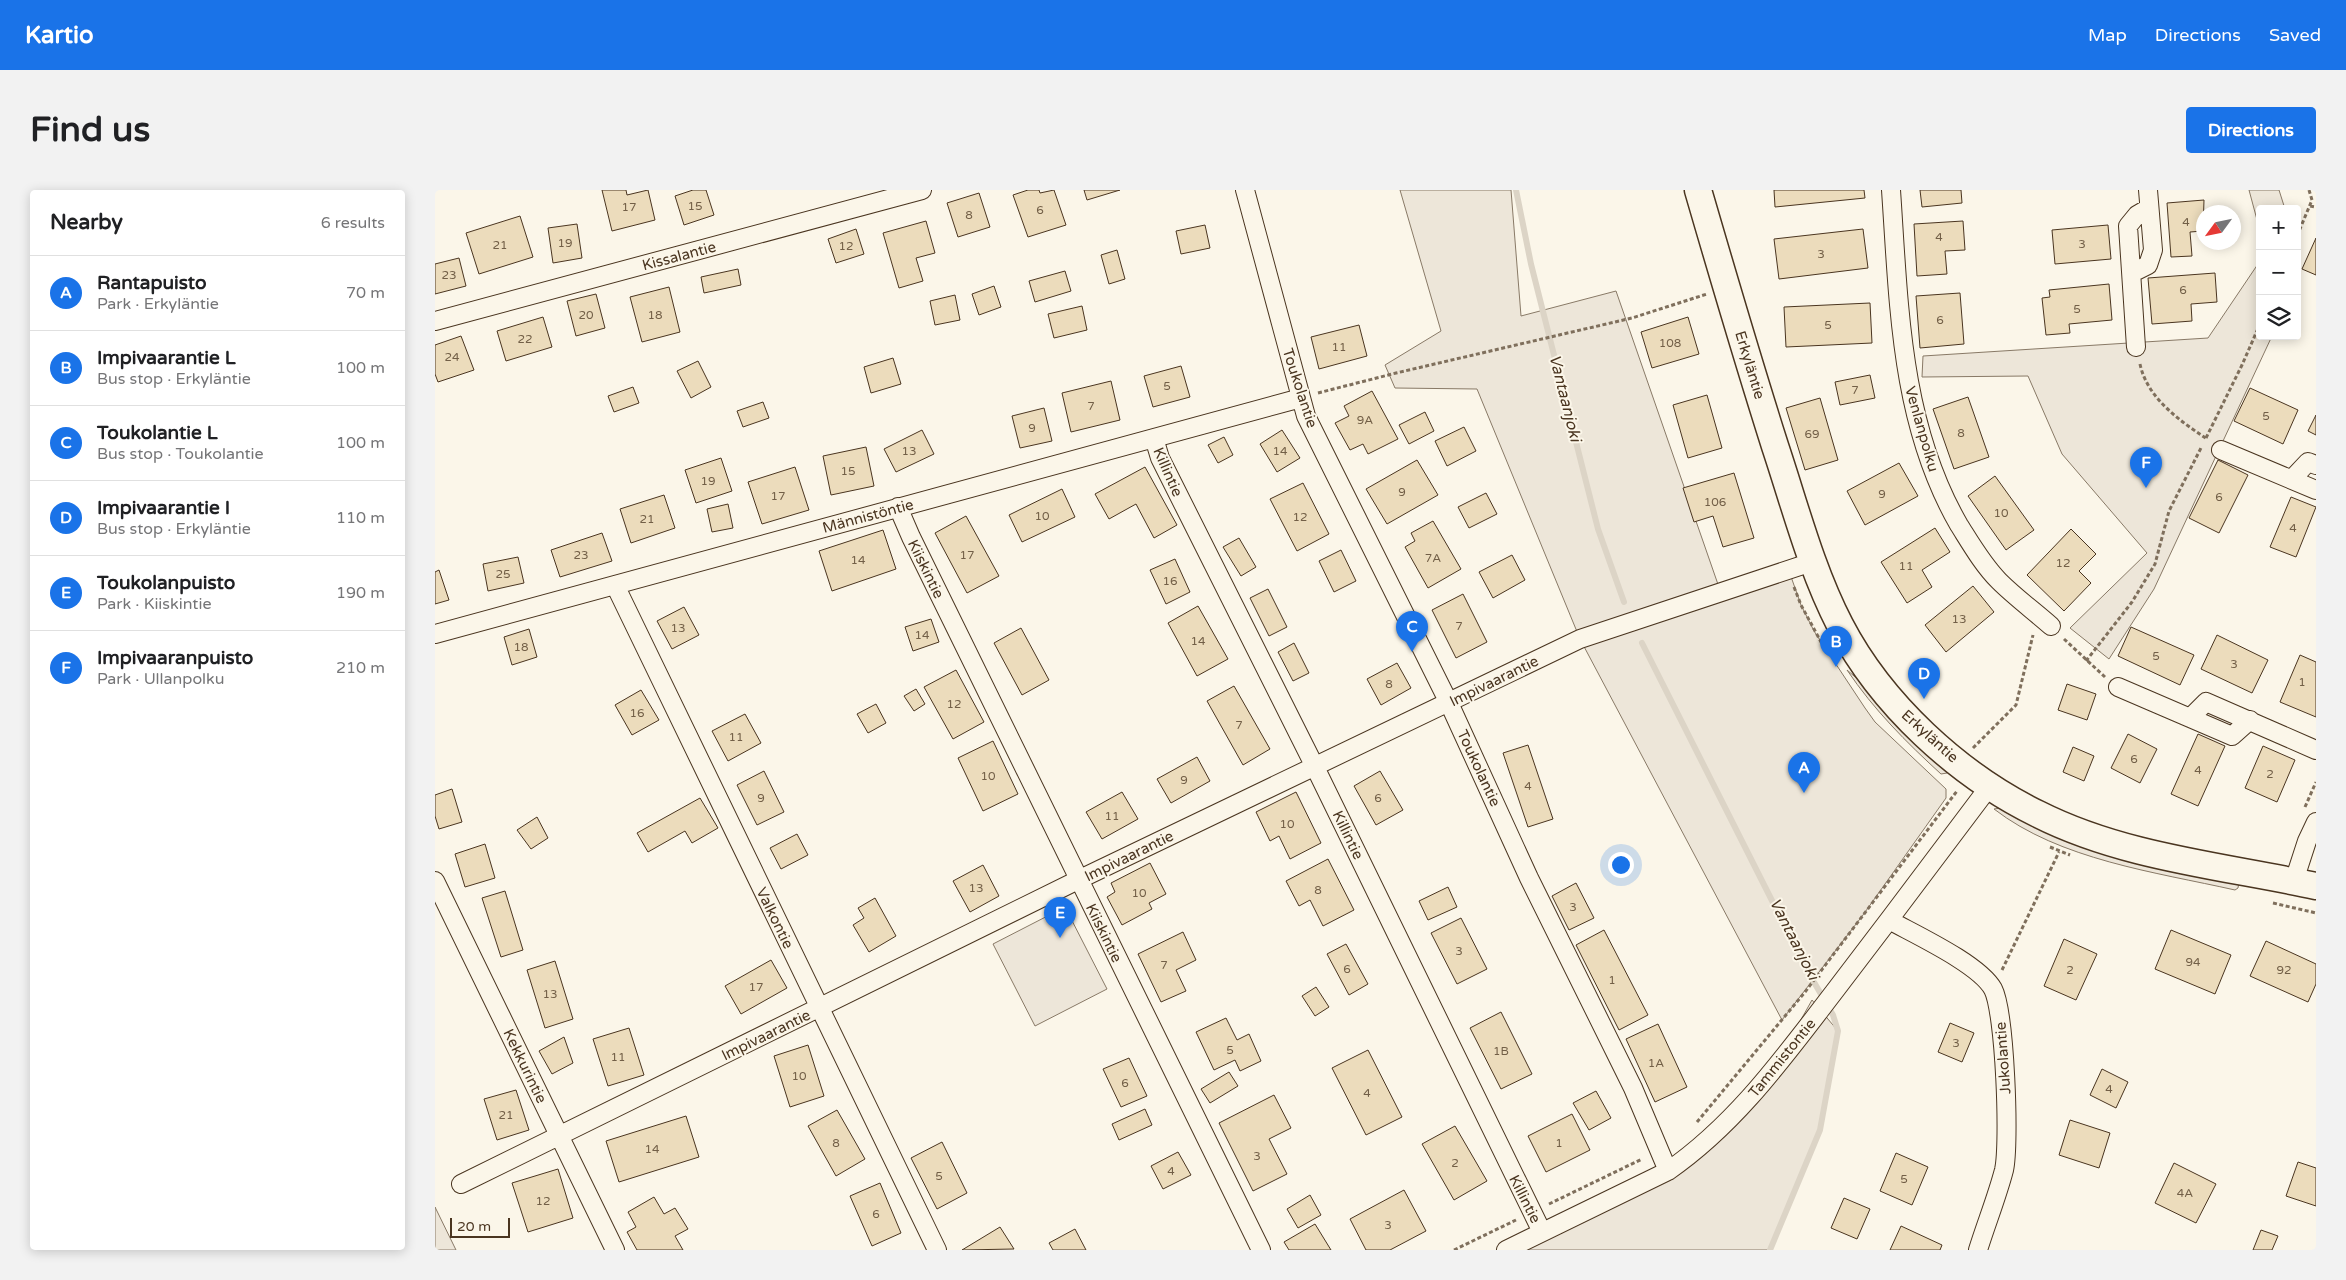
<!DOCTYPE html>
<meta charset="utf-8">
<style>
body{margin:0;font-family:"Varela Round",sans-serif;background:#f2f2f2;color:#202124}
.controls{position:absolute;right:15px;top:15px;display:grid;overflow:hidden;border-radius:5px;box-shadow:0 2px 12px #0003}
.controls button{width:45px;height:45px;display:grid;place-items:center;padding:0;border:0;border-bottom:1px solid #e0e0e0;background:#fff;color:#202124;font:25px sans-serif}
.compass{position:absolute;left:1761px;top:15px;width:45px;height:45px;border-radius:50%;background:#fff;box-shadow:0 2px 12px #0003;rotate:237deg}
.scale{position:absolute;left:15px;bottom:12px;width:60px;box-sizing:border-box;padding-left:5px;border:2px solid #4a3520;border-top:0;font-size:14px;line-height:18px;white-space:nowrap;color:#4a3520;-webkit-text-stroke:4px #fbf6e9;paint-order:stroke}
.you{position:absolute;left:1185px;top:674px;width:18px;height:18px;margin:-12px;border:4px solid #fff;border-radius:50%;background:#1a73e8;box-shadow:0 0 0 8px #1a73e833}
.badge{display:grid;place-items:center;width:32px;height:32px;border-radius:50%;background:#1a73e8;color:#fff;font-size:16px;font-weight:700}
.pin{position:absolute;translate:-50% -41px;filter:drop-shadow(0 1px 2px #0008)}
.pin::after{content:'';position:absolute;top:26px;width:18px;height:15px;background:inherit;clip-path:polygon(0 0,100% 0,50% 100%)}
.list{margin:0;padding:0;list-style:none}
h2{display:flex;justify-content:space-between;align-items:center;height:65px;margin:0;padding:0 20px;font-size:21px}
h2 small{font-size:16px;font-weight:400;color:#757577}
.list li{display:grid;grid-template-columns:32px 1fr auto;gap:15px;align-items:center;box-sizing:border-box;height:75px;padding:0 20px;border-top:1px solid #e0e0e0}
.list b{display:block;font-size:19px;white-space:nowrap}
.list p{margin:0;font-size:16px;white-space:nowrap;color:#757577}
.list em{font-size:16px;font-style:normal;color:#757577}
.icon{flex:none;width:28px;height:28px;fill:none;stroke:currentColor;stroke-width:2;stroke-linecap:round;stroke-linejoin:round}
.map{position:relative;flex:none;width:1881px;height:1060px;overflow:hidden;border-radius:5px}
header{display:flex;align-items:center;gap:30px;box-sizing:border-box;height:70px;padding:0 25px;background:#1a73e8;color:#fff}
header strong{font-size:24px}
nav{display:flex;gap:28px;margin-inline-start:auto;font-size:18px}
.intro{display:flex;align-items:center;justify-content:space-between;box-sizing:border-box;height:120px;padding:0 30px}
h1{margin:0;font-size:35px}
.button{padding:12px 22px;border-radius:5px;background:#1a73e8;color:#fff;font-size:18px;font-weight:700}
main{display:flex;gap:30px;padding:0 30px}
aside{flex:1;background:#fff;border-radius:5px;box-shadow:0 2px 12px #0003}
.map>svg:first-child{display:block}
</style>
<header>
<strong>Kartio</strong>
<nav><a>Map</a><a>Directions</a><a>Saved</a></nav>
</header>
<div class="intro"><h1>Find us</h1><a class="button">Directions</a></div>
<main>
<aside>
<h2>Nearby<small>6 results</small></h2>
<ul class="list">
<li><span class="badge">A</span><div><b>Rantapuisto</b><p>Park · Erkyläntie</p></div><em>70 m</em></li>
<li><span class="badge">B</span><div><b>Impivaarantie L</b><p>Bus stop · Erkyläntie</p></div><em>100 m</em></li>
<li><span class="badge">C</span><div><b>Toukolantie L</b><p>Bus stop · Toukolantie</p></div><em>100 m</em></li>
<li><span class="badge">D</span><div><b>Impivaarantie I</b><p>Bus stop · Erkyläntie</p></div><em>110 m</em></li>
<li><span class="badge">E</span><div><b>Toukolanpuisto</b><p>Park · Kiiskintie</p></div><em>190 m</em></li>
<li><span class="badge">F</span><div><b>Impivaaranpuisto</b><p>Park · Ullanpolku</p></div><em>210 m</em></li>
</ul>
</aside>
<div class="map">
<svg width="1881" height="1060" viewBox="0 0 1881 1060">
<rect width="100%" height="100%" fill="#fbf6e9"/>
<path fill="#ede6d9" stroke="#887966" d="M965 0H1076L1086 126 1181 101 1286 403 1354 381 1366 415 1379 441 1430 518 1440 532 1511 599V608L1428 725 1347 830 1145 449 1042 199 960 198 950 175 1006 141Z
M1814 0H1844L1850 19H1825V41Z
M1825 71V146H1837L1719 399 1674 469 1635 438 1712 363 1627 264 1593 186 1487 187 1488 166 1773 148Z
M1412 480 1439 503 1514 579 1512 583 1506 584C1471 552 1439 520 1412 480Z
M1572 617 1804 692 1803 698 1800 700C1720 682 1625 670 1559 619Z
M630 717 672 799 600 836 558 754Z
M1377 810 1403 841 1385 940 1335 1060H1085L1246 981 1336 883Z
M0 1017 21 1060H0Z"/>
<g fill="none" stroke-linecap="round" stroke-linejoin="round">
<path stroke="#dcd4c6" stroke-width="6" d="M1081 0 1096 74 1163 339 1189 412
M1207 453 1372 780 1398 825 1403 841 1385 940 1335 1060"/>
</g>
<path fill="#ecdcbc" stroke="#4a3520" d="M167 0H191L192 5 213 0 220 30 177 41Z
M258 0H271L279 25 249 35 240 6Z
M593 0H604L605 3 619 0 631 35 593 47 578 5Z
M649 0H685L652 10Z
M1339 0H1429L1430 8 1340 17Z
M1485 0H1526L1527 13 1487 17Z
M544 3 555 37 523 47 512 13Z
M1769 10 1768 41 1755 42 1757 66 1736 67 1732 13Z
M85 26 98 67 44 84 31 43Z
M491 31 500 63 481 68 488 91 464 98 448 43Z
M1528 31 1530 60 1510 61 1512 84 1482 86 1479 34Z
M142 34 147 68 118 73 113 38Z
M770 35 775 58 746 64 741 41Z
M1673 35 1676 69 1620 74 1617 40Z
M421 39 429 64 401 73 393 49Z
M1428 39 1433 78 1344 89 1339 49Z
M1881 48V85L1867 79Z
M682 60 690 89 674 94 666 65Z
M24 68 31 96 0 104V74Z
M303 79 306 95 269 103 266 87Z
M630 81 636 101 600 112 594 91Z
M1780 83 1782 112 1756 114 1757 131 1717 134 1713 88Z
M1674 94 1677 130 1634 134 1635 143 1611 145 1607 108 1615 107 1614 100Z
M559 96 566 117 544 125 537 104Z
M234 97 245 142 207 152 195 107Z
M1525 103 1529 154 1485 158 1481 106Z
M161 104 170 138 141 146 132 111Z
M520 105 525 130 500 135 495 111Z
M1435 113 1437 153 1351 157 1349 117Z
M647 116 652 140 619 148 613 124Z
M108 127 117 157 71 171 62 141Z
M1253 127 1264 164 1217 178 1206 142Z
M924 135 932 166 884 179 876 147Z
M26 146 39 180 3 192 0 184V155Z
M458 168 466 194 436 203 429 177Z
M263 171 276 197 256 208 242 181Z
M746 176 755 207 718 217 709 186Z
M1435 185 1440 208 1405 215 1400 192Z
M676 191 685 230 636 242 627 203Z
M198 197 204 213 179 222 173 206Z
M1815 198 1863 220 1848 254 1799 231Z
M937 201 963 249 933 264 928 254 915 260 900 233 914 226 909 216Z
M1272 205 1287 258 1253 268 1238 215Z
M1533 207 1554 267 1519 279 1498 219Z
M1385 208 1403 270 1370 280 1351 218Z
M328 212 334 228 308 237 302 221Z
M609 218 617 251 585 258 577 226Z
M990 222 999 241 974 254 964 235Z
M1881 225V245L1873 241Z
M1029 237 1041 261 1012 276 1000 251Z
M487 240 499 264 461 282 449 259Z
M847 240 865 268 842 282 825 254Z
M789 247 798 265 783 273 773 255Z
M431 257 439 296 396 305 388 266Z
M286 268 297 301 261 313 250 280Z
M982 270 1003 305 952 334 931 299Z
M1783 270 1813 285 1784 343 1754 328Z
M1464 273 1483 306 1430 335 1412 301Z
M360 277 374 320 327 334 313 292Z
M710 277 742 335 719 348 701 314 674 329 660 304Z
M1299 283 1319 348 1288 357 1278 326 1259 332 1248 298Z
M1560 286 1599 340 1571 360 1533 306Z
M868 293 894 344 862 361 835 309Z
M627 299 640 327 587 352 574 325Z
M1051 303 1062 324 1034 338 1023 317Z
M229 305 240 338 196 353 185 319Z
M1856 307 1881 317 1861 367 1835 357Z
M293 314 298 338 277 342 272 319Z
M531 326 564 386 532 403 500 343Z
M998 331 1026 379 993 398 970 357 980 351 976 343Z
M1500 338 1515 362 1487 380 1497 397 1472 413 1446 372Z
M1636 339 1661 364 1644 381 1656 393 1629 421 1592 385Z
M448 340 461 379 397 401 384 361Z
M167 343 177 371 125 387 116 360Z
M804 348 821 377 806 386 788 357Z
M906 360 921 391 899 402 884 371Z
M1077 365 1090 390 1058 408 1044 382Z
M83 367 89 393 53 401 48 374Z
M740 369 755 402 731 414 715 380Z
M4 380 14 410 0 414V382Z
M1538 396 1559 422 1511 462 1490 435Z
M833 399 852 437 834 446 815 408Z
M1028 404 1052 452 1021 468 997 420Z
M763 416 793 469 762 486 733 433Z
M249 417 264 445 237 459 222 431Z
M496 429 504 452 478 461 470 437Z
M1696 437 1759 465 1745 495 1683 466Z
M586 438 614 490 587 505 559 453Z
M94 439 102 467 77 475 69 447Z
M1782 445 1833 470 1817 503 1766 479Z
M859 453 874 483 858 491 843 462Z
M1865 465 1881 472V527L1845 512Z
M962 473 976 498 946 515 932 489Z
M521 480 549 532 518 549 489 497Z
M1632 494 1661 504 1652 530 1623 520Z
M799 496 835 559 808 575 772 511Z
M481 499 490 514 479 521 469 506Z
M206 500 224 530 197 545 180 515Z
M441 514 451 533 433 543 422 524Z
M310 524 326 553 293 571 277 541Z
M1693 544 1722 559 1705 593 1676 578Z
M1763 544 1790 556 1763 616 1736 604Z
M558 551 583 604 548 621 523 568Z
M1093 555 1118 629 1093 637 1068 563Z
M1828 556 1860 570 1842 612 1810 598Z
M1638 557 1659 566 1649 591 1628 582Z
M762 567 775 591 736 613 722 589Z
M329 581 349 622 322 635 302 595Z
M945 581 968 620 941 635 919 596Z
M17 599 27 632 4 639 0 626V605Z
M687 602 703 629 667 649 651 622Z
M861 602 886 653 855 669 844 646 835 651 821 622Z
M265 608 283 638 257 653 250 641 213 662 202 643Z
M102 627 113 648 96 659 82 640Z
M362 644 373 665 346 679 335 658Z
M50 654 60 688 30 697 20 664Z
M893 669 919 720 888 736 875 710 864 716 851 691Z
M715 673 731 704 714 713 717 719 687 735 672 707 680 702 676 693Z
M548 675 564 706 535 722 518 691Z
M1141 693 1159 728 1134 740 1117 706Z
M1013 697 1022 717 993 730 984 711Z
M70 701 88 760 66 767 47 708Z
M440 708 461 746 434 762 418 735 429 728 423 718Z
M1026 728 1052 779 1022 794 996 743Z
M1169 740 1213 825 1184 840 1141 755Z
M1736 740 1796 765 1780 804 1720 779Z
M748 742 761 770 741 780 751 801 726 812 703 764Z
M1629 749 1662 764 1641 810 1609 796Z
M1831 751 1881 774V794L1873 812 1815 786Z
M911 754 933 794 914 805 892 764Z
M336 770 352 798 306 824 290 796Z
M120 771 138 829 110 838 92 780Z
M881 797 894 817 880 826 867 806Z
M1066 822 1097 884 1066 899 1035 838Z
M791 828 802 850 814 844 826 871 805 881 800 870 779 880 761 842Z
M1515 833 1539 843 1527 872 1503 862Z
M1223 834 1252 897 1220 912 1191 849Z
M194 838 209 885 173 896 158 849Z
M129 847 138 873 117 884 104 861Z
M373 855 389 906 355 917 339 866Z
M933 860 967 927 931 945 897 878Z
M694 868 712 906 686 917 668 879Z
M1667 879 1693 892 1681 918 1655 905Z
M794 882 803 896 775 913 766 899Z
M81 900 94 940 62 950 49 909Z
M1161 901 1176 928 1154 940 1138 913Z
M839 905 856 938 834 949 852 984 818 1001 784 933Z
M710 919 717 935 684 950 677 934Z
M402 920 430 969 401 986 373 936Z
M1137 924 1155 960 1111 982 1093 946Z
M251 926 264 967 184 992 171 951Z
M1635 930 1675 943 1664 978 1624 965Z
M1020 936 1052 991 1019 1010 987 954Z
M507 952 532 1003 502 1019 476 968Z
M743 962 756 985 728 999 716 976Z
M1461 963 1493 977 1477 1015 1445 1001Z
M1863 972 1881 978V1016L1851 1006Z
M1739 973 1781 994 1761 1033 1720 1013Z
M123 979 138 1028 93 1042 77 993Z
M445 993 466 1043 437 1056 415 1006Z
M969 1000 991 1041 955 1060H931L915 1029Z
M875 1005 886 1025 863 1038 852 1019Z
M219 1007 229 1024 240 1018 253 1039 240 1046 248 1060H202L192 1042 201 1037 193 1022Z
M1409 1008 1435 1019 1422 1049 1396 1038Z
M880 1034 896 1060H854L849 1052Z
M1466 1036 1507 1055 1505 1060H1455Z
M565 1037 579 1059 527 1060Z
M640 1039 651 1060H618L614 1053Z
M1826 1040 1843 1046 1837 1060H1818Z"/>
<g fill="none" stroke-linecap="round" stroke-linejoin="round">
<defs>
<path id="street" d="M810 0 871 226 1014 513 1094 688 1198 898 1233 981
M1456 0C1464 115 1465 233 1524 335 1536 354 1548 375 1564 391 1580 407 1599 421 1616 436
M1697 83 1713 75 1718 60 1713 0
M0 131 487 0
M1701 157 1693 36 1702 25 1714 18
M719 248 725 268 880 577 1107 1042
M1786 260 1881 300
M1857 289 1873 272 1881 275
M463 317 476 347 826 1060
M180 395 502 1060
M0 444 866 208
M1683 497 1797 546 1815 530
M1755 528 1771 512 1881 560
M0 691 180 1060
M1859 691 1872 651 1881 632
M1454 730C1481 745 1544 774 1558 799 1570 822 1575 953 1569 980 1562 1007 1551 1034 1543 1060
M26 994 643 690 1145 449 1377 372
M1071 1060 1233 981C1301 934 1349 867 1399 802 1451 734 1503 665 1554 597"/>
<path id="secondary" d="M1263 0C1288 86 1313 171 1340 256 1360 316 1376 379 1405 435 1446 514 1523 585 1603 624 1688 667 1788 676 1881 696"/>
</defs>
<use href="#street" stroke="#4a3520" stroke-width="20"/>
<use href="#secondary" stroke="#4a3520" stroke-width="29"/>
<path stroke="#7f6f5c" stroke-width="3" stroke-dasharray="4 2.5" stroke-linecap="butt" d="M1875 16 1881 17
M1862 46 1877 10 1874 0
M1705 174C1712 208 1745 231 1772 249
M883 203 961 183 1197 128 1272 104
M1771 248 1807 175 1825 134
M1359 397 1366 415 1392 463
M1629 449 1670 487
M1651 471 1697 412 1720 374 1734 321 1767 256
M1538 558 1581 515 1598 445
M1870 617 1881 592
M1615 657 1635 665
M1838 713 1881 723
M1567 780 1624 662
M1262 932 1370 802 1522 601
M1114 1014 1207 969
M1019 1060 1081 1030"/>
<use href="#street" stroke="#fbf6e9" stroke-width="18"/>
<use href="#secondary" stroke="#fbf6e9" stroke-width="26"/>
</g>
<g text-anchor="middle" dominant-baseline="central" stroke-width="4" stroke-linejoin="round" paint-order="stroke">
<g font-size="12" fill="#725f47">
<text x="260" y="16">15</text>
<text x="194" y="17">17</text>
<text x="605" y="20">6</text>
<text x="534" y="25">8</text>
<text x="1751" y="32">4</text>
<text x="1504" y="47">4</text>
<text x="130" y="53">19</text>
<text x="1647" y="54">3</text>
<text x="65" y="55">21</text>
<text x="411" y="56">12</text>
<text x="1386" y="64">3</text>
<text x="14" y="85">23</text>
<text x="1748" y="100">6</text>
<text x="1642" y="119">5</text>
<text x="151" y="125">20</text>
<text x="220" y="125">18</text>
<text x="1505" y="130">6</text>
<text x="1393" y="135">5</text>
<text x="90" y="149">22</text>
<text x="1235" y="153">108</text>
<text x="904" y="157">11</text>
<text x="17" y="167">24</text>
<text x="732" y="196">5</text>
<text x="1420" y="200">7</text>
<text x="656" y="216">7</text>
<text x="1831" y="226">5</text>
<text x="930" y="230">9A</text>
<text x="597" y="238">9</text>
<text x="1526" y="243">8</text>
<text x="1377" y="244">69</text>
<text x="474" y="261">13</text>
<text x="845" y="261">14</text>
<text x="413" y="281">15</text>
<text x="273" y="291">19</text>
<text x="967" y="302">9</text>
<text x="1447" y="304">9</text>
<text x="343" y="306">17</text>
<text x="1784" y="307">6</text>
<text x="1280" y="312">106</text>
<text x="1566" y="323">10</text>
<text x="607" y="326">10</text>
<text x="865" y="327">12</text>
<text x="212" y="329">21</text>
<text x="1858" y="338">4</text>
<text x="146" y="365">23</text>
<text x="532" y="365">17</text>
<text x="998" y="368">7A</text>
<text x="423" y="370">14</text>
<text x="1628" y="373">12</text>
<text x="1471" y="376">11</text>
<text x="68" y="384">25</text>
<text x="735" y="391">16</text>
<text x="1524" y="429">13</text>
<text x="1024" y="436">7</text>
<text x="243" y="438">13</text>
<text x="487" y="445">14</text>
<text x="763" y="451">14</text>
<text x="86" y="457">18</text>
<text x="1721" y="466">5</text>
<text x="1799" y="474">3</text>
<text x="1867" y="492">1</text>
<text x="954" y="494">8</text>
<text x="519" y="514">12</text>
<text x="202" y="523">16</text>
<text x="804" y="535">7</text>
<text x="301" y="547">11</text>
<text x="1699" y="569">6</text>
<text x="1763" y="580">4</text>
<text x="1835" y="584">2</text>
<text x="553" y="586">10</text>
<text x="749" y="590">9</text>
<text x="1093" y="596">4</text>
<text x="326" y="608">9</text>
<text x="943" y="608">6</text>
<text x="677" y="626">11</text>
<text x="852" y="634">10</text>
<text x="541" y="698">13</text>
<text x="883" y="700">8</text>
<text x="704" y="703">10</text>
<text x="1138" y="717">3</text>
<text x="1024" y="761">3</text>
<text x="1758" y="772">94</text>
<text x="729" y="775">7</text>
<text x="912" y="779">6</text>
<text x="1635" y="780">2</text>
<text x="1849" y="780">92</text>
<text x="1177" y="790">1</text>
<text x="321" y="797">17</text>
<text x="115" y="804">13</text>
<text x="1521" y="853">3</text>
<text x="795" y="860">5</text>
<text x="1066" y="861">1B</text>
<text x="183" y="867">11</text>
<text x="1221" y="873">1A</text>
<text x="364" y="886">10</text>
<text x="690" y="893">6</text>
<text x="1674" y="899">4</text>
<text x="932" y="903">4</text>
<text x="71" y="925">21</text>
<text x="401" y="953">8</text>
<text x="1124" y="953">1</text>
<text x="217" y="959">14</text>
<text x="822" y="966">3</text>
<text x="1020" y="973">2</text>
<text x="736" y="981">4</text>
<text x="504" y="986">5</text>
<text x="1469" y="989">5</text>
<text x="1750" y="1003">4A</text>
<text x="108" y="1011">12</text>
<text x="441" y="1024">6</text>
<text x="953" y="1035">3</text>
</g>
<g font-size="15" fill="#4a3520" stroke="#fbf6e9">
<text transform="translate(244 66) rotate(-15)">Kissalantie</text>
<text transform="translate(1315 175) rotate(73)">Erkyläntie</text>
<text transform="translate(865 198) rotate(72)">Toukolantie</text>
<text transform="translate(1487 239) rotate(74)">Venlanpolku</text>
<text transform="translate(733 282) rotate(66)">Killintie</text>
<text transform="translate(433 326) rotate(-15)">Männistöntie</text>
<text transform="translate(491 379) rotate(64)">Kiiskintie</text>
<text transform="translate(1059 491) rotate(-26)">Impivaarantie</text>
<text transform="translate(1495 546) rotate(42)">Erkyläntie</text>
<text transform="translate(1044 578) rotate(65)">Toukolantie</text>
<text transform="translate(913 645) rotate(64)">Killintie</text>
<text transform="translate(694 666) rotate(-26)">Impivaarantie</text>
<text transform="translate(340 728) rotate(64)">Valkontie</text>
<text transform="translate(669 743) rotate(64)">Kiiskintie</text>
<text transform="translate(331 845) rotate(-26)">Impivaarantie</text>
<text transform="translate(1347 868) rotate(-51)">Tammistontie</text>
<text transform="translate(1568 868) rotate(-94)">Jukolantie</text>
<text transform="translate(90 876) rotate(64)">Kekkurintie</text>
<text transform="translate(1090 1009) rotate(63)">Killintie</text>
</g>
<g font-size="16" font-style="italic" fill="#4a3520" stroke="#fbf6e9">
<text transform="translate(1130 208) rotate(76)">Vantaanjoki</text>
<text transform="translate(1359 749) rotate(63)">Vantaanjoki</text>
</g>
</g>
</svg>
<div class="controls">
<button>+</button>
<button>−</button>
<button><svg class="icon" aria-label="layers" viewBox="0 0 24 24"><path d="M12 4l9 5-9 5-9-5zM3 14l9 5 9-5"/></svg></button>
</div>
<svg class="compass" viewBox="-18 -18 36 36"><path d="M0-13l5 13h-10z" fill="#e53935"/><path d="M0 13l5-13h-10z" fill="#757577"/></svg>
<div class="scale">20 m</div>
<div class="you"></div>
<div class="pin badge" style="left:1369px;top:603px">A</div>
<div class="pin badge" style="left:1401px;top:477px">B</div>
<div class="pin badge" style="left:977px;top:462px">C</div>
<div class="pin badge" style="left:1489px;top:509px">D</div>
<div class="pin badge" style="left:625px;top:748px">E</div>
<div class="pin badge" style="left:1711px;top:298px">F</div>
</div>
</main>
